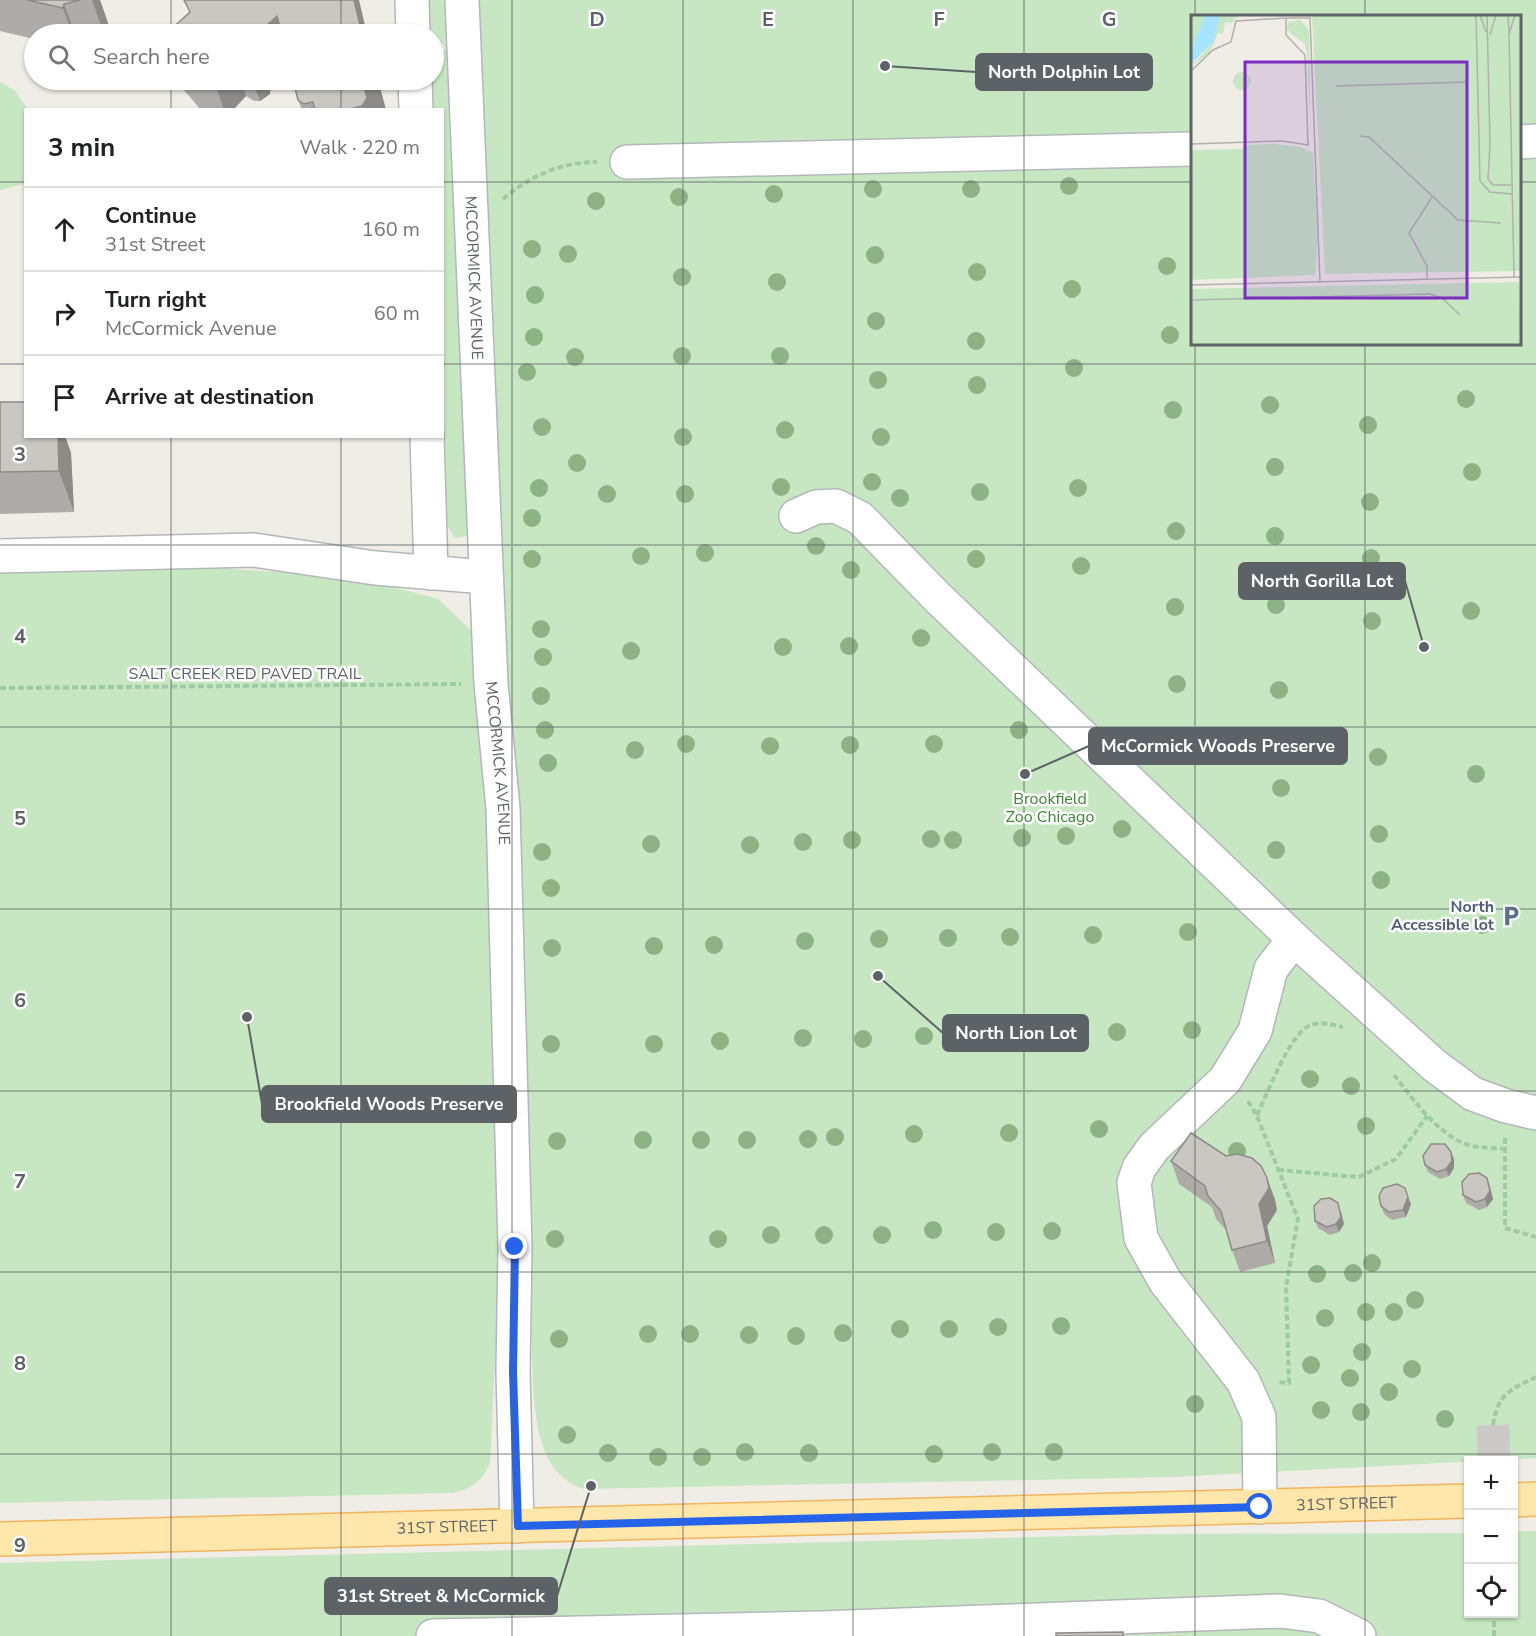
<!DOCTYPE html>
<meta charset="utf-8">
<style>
body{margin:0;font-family:"Nunito Sans",sans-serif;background:#f2f2f2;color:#202124}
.controls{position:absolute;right:18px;bottom:18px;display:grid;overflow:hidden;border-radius:0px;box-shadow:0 2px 4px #0004}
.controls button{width:54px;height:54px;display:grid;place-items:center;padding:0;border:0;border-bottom:2px solid #e0e0e0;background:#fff;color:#202124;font:30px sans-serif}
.stop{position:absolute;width:18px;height:18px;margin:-14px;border:4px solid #2563eb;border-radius:50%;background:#fff}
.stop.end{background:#2563eb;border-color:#fff;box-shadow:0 2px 6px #0008}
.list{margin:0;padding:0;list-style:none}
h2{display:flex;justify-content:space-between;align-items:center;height:78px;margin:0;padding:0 24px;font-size:26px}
h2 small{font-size:20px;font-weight:400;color:#757577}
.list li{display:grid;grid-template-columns:39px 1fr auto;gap:18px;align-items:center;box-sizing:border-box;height:84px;padding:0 24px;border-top:2px solid #e0e0e0}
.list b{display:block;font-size:22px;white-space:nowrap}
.list p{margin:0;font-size:20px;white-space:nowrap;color:#757577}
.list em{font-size:20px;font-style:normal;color:#757577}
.icon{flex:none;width:33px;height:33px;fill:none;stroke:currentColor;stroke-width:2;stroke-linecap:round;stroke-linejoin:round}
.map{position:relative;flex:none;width:1536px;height:1636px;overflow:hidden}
.search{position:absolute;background:#fff;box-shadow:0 2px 4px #0004;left:24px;top:24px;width:420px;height:66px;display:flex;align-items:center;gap:15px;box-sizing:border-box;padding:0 21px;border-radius:33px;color:#757577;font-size:22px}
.panel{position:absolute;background:#fff;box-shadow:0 2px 4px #0004;left:24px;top:108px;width:420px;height:330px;border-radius:0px}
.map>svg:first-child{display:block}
</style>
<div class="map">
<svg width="1536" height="1636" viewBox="0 0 1536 1636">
<rect width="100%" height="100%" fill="#f0ece6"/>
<path fill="#c7e7c2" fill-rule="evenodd" d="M428 0H449L470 535 455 538 441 516 442 110 431 109 430 80H434V50L440 55 446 48 439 41 434 46V34H429Z
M471 0H1536V1458L1173 1477 584 1489C541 1475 536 1426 533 1387L522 957ZM1192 16H1520V344H1192Z
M0 82 15 91 28 109 26 110 24 184 0 190Z
M201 567 318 575 385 585 438 599 471 630 488 799 501 1235 490 1463C482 1482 472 1488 453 1493L0 1503V573Z
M1514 1531H1536V1636H0V1563L1154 1534 1468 1533V1614H1514Z"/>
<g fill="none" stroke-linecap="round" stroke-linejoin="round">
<path stroke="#cbcac6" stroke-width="33" stroke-dasharray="33 16" stroke-linecap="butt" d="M1493 1425 1494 1460"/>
<defs>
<g id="minor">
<path d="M412 0 413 34"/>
<path id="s1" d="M462 0 491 684 503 808 515 1247 513 1372 517 1526"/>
<path d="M415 80 416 110"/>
<path d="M1520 142 1536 141"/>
<path d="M627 162 1192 149"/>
<path d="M427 436 431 573"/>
<path d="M796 516 816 507 836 506 860 518 937 597 1294 939 1435 1066 1473 1094 1506 1106 1536 1113"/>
<path d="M0 556 254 550 375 568 486 577"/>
<path d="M1260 1507 1259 1417 1243 1381 1165 1281 1141 1238 1134 1183 1139 1168 1154 1147 1225 1080 1255 1031 1271 969 1294 939"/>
<path d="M433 1636 821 1628 1280 1611 1319 1616 1359 1636"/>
</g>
<g id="major">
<path d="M1514 1500 1536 1499"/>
<path id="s2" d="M0 1539 1468 1501"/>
</g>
</defs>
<use href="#minor" stroke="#b3b7ba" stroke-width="36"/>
<use href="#major" stroke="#f2b45c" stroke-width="36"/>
<path stroke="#9ccba4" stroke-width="4" stroke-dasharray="6 3" stroke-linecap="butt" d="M503 199C530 176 561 162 597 162
M0 688 461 684
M1394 1075C1414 1100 1436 1133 1468 1145 1479 1148 1493 1148 1505 1149
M1248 1101 1257 1116 1298 1219 1286 1287 1289 1383 1278 1382
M1257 1115C1267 1095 1290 1032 1311 1025 1321 1021 1333 1025 1343 1027
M1505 1138V1228L1536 1237
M1278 1170 1359 1177 1396 1159 1427 1116
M1493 1425C1498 1394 1509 1390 1536 1377
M1494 1636V1614"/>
<use href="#minor" stroke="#fff" stroke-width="33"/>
<use href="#major" stroke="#ffe6ab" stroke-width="33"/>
</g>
<g fill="#8db385">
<circle cx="1069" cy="186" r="9"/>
<circle cx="873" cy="189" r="9"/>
<circle cx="971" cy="189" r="9"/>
<circle cx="774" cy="194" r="9"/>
<circle cx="679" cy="197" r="9"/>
<circle cx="596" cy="201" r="9"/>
<circle cx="532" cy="249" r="9"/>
<circle cx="568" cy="254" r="9"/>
<circle cx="875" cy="255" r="9"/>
<circle cx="1167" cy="266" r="9"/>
<circle cx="977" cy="272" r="9"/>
<circle cx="682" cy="277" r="9"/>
<circle cx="777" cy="282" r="9"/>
<circle cx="1072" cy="289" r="9"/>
<circle cx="535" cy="295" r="9"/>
<circle cx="876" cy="321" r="9"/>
<circle cx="1170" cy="335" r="9"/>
<circle cx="534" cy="337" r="9"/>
<circle cx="976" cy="341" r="9"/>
<circle cx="682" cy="356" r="9"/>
<circle cx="780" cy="356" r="9"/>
<circle cx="575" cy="357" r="9"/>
<circle cx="1074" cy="368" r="9"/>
<circle cx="527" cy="372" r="9"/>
<circle cx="878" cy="380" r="9"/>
<circle cx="977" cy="385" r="9"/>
<circle cx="1466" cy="399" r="9"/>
<circle cx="1270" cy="405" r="9"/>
<circle cx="1173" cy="410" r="9"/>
<circle cx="1368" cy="425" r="9"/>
<circle cx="542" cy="427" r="9"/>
<circle cx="785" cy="430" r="9"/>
<circle cx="683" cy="437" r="9"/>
<circle cx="881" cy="437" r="9"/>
<circle cx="577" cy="463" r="9"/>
<circle cx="1275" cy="467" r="9"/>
<circle cx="1472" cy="472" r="9"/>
<circle cx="872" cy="482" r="9"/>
<circle cx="781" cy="487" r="9"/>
<circle cx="539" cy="488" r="9"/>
<circle cx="1078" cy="488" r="9"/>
<circle cx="980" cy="492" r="9"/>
<circle cx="607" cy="494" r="9"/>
<circle cx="685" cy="494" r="9"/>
<circle cx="900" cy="498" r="9"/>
<circle cx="1370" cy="502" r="9"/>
<circle cx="532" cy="518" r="9"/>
<circle cx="1176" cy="531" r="9"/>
<circle cx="1275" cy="536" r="9"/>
<circle cx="816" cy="546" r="9"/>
<circle cx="705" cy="553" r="9"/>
<circle cx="641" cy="556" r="9"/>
<circle cx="1371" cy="558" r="9"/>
<circle cx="532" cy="559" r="9"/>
<circle cx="976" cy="559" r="9"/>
<circle cx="1081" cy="566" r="9"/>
<circle cx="851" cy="570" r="9"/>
<circle cx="1276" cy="605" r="9"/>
<circle cx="1175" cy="607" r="9"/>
<circle cx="1471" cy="611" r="9"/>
<circle cx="1372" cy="621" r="9"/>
<circle cx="541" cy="629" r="9"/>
<circle cx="921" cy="638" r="9"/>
<circle cx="849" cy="646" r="9"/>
<circle cx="783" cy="647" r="9"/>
<circle cx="631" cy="651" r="9"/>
<circle cx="543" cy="657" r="9"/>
<circle cx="1177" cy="684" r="9"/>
<circle cx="1279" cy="690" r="9"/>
<circle cx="541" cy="696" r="9"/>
<circle cx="545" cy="730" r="9"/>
<circle cx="1019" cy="730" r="9"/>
<circle cx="686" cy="744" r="9"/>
<circle cx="934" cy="744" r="9"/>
<circle cx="850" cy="745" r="9"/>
<circle cx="770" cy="746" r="9"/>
<circle cx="635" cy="750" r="9"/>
<circle cx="1378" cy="757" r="9"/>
<circle cx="548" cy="763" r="9"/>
<circle cx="1476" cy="774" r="9"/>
<circle cx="1281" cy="788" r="9"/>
<circle cx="1122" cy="829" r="9"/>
<circle cx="1379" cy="834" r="9"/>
<circle cx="1066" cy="836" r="9"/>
<circle cx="1022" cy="838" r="9"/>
<circle cx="931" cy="839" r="9"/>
<circle cx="852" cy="840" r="9"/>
<circle cx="953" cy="840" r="9"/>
<circle cx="803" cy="842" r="9"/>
<circle cx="651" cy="844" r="9"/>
<circle cx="750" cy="845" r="9"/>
<circle cx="1276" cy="850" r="9"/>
<circle cx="542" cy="852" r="9"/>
<circle cx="1381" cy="880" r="9"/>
<circle cx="551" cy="888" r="9"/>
<circle cx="1482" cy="925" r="9"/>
<circle cx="1188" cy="932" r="9"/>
<circle cx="1093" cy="935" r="9"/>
<circle cx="1010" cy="937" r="9"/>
<circle cx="948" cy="938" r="9"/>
<circle cx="879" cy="939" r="9"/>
<circle cx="805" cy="941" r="9"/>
<circle cx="714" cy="945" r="9"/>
<circle cx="654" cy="946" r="9"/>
<circle cx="552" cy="948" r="9"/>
<circle cx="1192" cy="1030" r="9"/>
<circle cx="1117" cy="1032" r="9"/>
<circle cx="924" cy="1036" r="9"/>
<circle cx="803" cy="1038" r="9"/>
<circle cx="863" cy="1039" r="9"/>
<circle cx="720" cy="1041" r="9"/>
<circle cx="551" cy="1044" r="9"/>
<circle cx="654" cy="1044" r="9"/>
<circle cx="1310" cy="1079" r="9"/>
<circle cx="1351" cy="1086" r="9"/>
<circle cx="1366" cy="1126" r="9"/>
<circle cx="1099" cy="1129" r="9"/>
<circle cx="1009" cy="1133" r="9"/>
<circle cx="914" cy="1134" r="9"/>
<circle cx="835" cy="1137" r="9"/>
<circle cx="808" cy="1139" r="9"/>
<circle cx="643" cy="1140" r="9"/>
<circle cx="701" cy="1140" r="9"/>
<circle cx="747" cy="1140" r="9"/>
<circle cx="557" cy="1141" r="9"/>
<circle cx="1237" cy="1151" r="9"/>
<circle cx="933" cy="1230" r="9"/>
<circle cx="1052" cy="1231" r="9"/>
<circle cx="996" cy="1232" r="9"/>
<circle cx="771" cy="1235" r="9"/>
<circle cx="824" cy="1235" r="9"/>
<circle cx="882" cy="1235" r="9"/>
<circle cx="555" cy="1239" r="9"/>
<circle cx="718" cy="1239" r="9"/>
<circle cx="1372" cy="1263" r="9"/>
<circle cx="1353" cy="1273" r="9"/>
<circle cx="1317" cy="1274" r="9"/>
<circle cx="1415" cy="1300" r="9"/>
<circle cx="1366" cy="1312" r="9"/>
<circle cx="1394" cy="1312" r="9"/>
<circle cx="1325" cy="1318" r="9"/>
<circle cx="1061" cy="1326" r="9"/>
<circle cx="998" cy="1327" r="9"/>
<circle cx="900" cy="1329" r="9"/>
<circle cx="949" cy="1329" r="9"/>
<circle cx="843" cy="1333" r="9"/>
<circle cx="648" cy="1334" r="9"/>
<circle cx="690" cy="1334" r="9"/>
<circle cx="749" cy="1335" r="9"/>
<circle cx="796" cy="1336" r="9"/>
<circle cx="559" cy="1339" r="9"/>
<circle cx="1362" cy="1352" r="9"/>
<circle cx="1311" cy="1365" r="9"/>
<circle cx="1412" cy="1369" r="9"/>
<circle cx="1350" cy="1378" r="9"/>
<circle cx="1389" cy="1392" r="9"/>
<circle cx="1195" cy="1404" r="9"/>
<circle cx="1321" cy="1410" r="9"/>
<circle cx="1361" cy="1412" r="9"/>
<circle cx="1445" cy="1419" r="9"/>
<circle cx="567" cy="1435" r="9"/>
<circle cx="745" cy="1452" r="9"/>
<circle cx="992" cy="1452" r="9"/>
<circle cx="1054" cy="1452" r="9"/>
<circle cx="608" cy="1453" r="9"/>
<circle cx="809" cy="1453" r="9"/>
<circle cx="934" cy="1454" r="9"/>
<circle cx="658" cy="1457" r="9"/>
<circle cx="702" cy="1457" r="9"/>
</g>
<path fill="#aeaba8" d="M0 0H100L108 23 106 34H34V39L0 31Z
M181 80H271L270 94 260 101H254L246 96 233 110H201L184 90Z
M378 80 386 110H302L298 100Z
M0 402 26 436H65L71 453 74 512 0 514Z
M1226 1156 1267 1178 1275 1200 1277 1210 1267 1226 1275 1263 1240 1272 1232 1250 1226 1230 1216 1219 1212 1207 1179 1184 1171 1161Z
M1454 1159V1168L1449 1176 1440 1179 1428 1172 1425 1165Z
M1490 1186 1493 1199 1487 1207 1479 1210 1466 1203 1463 1195Z
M1411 1204 1406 1217 1392 1220 1384 1214 1381 1206Z
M1341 1210 1344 1224 1339 1232 1330 1235 1318 1228 1315 1221Z"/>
<path fill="#8d8b88" d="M92 0H100L108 23 106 34H104Z
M354 0H359L367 34H362Z
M64 4 75 34H72L63 8Z
M277 16 284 34H257Z
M214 80H241L246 96 233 110H224Z
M252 80H271L270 94 260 101Z
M374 80H378L386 110H363L362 106 365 90Z
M58 436H65L71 453 74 512 59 471Z
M1451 1152 1454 1159V1168L1449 1176 1446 1169Z
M1267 1178 1275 1200 1277 1210 1267 1226 1275 1263 1267 1241 1259 1204Z
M1487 1178 1493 1199 1487 1207 1485 1199Z
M1408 1197 1411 1204 1406 1217 1403 1210Z
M1338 1203 1344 1224 1339 1232 1336 1224Z"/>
<path fill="#cac7c3" stroke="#8d8b88" stroke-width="1.5" d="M27 0H80L64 4 63 8Z
M184 0H354L362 34H282L277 16 257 34H169V31L190 12Z
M293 80H374L375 84 365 90 367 98 362 106 346 110H315L313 102 304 104 298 100Z
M0 402H26V436H58L59 471 0 472Z
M1191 1133 1226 1156 1237 1154 1252 1158 1261 1166 1267 1178 1269 1188 1259 1204 1267 1241 1232 1250 1221 1211 1208 1196 1205 1186 1171 1161Z
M1431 1144H1445L1451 1152 1452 1161 1446 1169 1437 1172 1425 1165 1423 1156Z
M1479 1173 1487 1178 1490 1191 1485 1199 1476 1202 1463 1195 1462 1182 1469 1174Z
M1397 1184 1405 1188 1408 1197 1403 1210 1389 1212 1381 1206 1379 1196 1383 1188Z
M1330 1198 1338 1203 1341 1217 1336 1224 1327 1227 1315 1221 1314 1206 1321 1199Z
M1123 1632V1636H1056V1633Z"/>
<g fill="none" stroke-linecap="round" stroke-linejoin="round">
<path stroke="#2563eb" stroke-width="8" d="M515 1247 513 1372 518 1526 1260 1507"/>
</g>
<path fill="none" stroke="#5d6266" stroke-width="1.5" stroke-opacity="0.55" d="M171 0V34M341 0V34M512 0V1636M683 0V1636M853 0V1636M1024 0V1636M1195 0V16M1365 0V16M171 80V110M341 80V110M0 182H26M442 182H1192M1520 182H1536M1195 344V1636M1365 344V1636M0 364H26M442 364H1536M171 436V1636M341 436V1636M0 545H1536M0 727H1536M0 909H1536M0 1091H1536M0 1272H1536M0 1454H1536"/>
<defs>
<symbol id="parking-bare" viewBox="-9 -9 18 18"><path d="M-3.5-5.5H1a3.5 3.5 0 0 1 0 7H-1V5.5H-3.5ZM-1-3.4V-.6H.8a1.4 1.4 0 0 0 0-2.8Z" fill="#5c6f8a" stroke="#fff" stroke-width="2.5" paint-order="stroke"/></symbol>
</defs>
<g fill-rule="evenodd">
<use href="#parking-bare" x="1496" y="901" width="30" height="30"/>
</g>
<g text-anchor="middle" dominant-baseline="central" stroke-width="5" stroke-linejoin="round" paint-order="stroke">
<g font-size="16" fill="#5d6266" stroke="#fff">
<text stroke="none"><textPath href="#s1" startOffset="278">MCCORMICK AVENUE</textPath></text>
<text x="245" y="674">SALT CREEK RED PAVED TRAIL</text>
<text stroke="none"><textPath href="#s1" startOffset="764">MCCORMICK AVENUE</textPath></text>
<text stroke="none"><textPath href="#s2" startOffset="1347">31ST STREET</textPath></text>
<text stroke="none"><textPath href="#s2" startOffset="447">31ST STREET</textPath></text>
</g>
<g font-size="16" fill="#3c8535" stroke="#fff">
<text x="1050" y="799">Brookfield<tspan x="1050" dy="18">Zoo Chicago</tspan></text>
</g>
<g font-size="16" font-weight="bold" fill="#4e5e75" stroke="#fff" text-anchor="end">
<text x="1494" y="907">North<tspan x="1494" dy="18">Accessible lot</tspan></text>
</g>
</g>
<g transform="translate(1191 15)">
<rect width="330" height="330" fill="#f0ece6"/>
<path d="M0 0H48L40 8 34 7 32 19 27 18 19 37 0 52 23 26 28 1H14L0 36ZM121 0H330V256L134 259ZM109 5 118 15 120 125 116 39 114 29 96 15 97 7ZM42 66a9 9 0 1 1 18 0a9 9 0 1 1-18 0ZM83 129 110 132 122 138 127 225 124 260 0 265V131L2 135 53 134 54 130ZM328 267 330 330H0V274Z" fill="#c7e7c2"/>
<path d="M14 0H29L23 26 0 49V36Z" fill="#a6e4ff"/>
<path fill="none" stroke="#b1b1af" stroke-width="1.5" d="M285 0 289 166 299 177 321 179M289 0 295 17M296 0 299 129 297 164 302 170H321M317 0 318 19M299 20 305 0M0 56 22 35 40 27 45 6 95 3M145 71 277 67M169 121 178 122 267 205 310 208M0 129 91 126 118 130M117 130 114 40 95 20V3H119L129 267M323 262 318 19 324 0M236 264V251L218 218 241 182M0 270 330 262M0 285 239 279 251 283 269 300"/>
<path fill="#7b2cbf" fill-opacity="0.15" stroke="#7b2cbf" stroke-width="3" d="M54 47H276V283H54Z"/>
<rect width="330" height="330" fill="none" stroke="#5d6266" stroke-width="3"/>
</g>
<g font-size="20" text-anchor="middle" font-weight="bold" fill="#5d6266" stroke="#fff" stroke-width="5" stroke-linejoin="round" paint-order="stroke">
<text x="597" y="26">D</text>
<text x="768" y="26">E</text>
<text x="939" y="26">F</text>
<text x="1109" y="26">G</text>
<text x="20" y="461">3</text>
<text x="20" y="643">4</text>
<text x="20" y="825">5</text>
<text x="20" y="1007">6</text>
<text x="20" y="1188">7</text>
<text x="20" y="1370">8</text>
<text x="20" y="1552">9</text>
</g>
<path fill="none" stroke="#5d6266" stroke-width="2" d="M885 66L976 72M1424 647L1405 581M1025 774L1089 746M878 976L943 1033M247 1017L262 1104M591 1486L557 1596"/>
<g fill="#5d6266" stroke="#fff" stroke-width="2">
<circle cx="885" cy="66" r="6"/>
<circle cx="1424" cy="647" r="6"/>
<circle cx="1025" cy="774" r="6"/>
<circle cx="878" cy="976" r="6"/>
<circle cx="247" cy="1017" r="6"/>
<circle cx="591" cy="1486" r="6"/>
</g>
<g fill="#5d6266" stroke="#5d6266" stroke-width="2">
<rect x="976" y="54" width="176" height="36" rx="6"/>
<rect x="1239" y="563" width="166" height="36" rx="6"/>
<rect x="1089" y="728" width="258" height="36" rx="6"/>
<rect x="943" y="1015" width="145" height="36" rx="6"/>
<rect x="262" y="1086" width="254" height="36" rx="6"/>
<rect x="325" y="1578" width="232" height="36" rx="6"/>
</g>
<g font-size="18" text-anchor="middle" font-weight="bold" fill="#fff">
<text x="1064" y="78">North Dolphin Lot</text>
<text x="1322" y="587">North Gorilla Lot</text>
<text x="1218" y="752">McCormick Woods Preserve</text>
<text x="1016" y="1039">North Lion Lot</text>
<text x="389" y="1110">Brookfield Woods Preserve</text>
<text x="441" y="1602">31st Street &amp; McCormick</text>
</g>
</svg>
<div class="controls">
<button>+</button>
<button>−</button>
<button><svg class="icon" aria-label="locate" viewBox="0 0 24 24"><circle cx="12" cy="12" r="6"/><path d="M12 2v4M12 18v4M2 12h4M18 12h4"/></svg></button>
</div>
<div class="stop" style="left:1260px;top:1507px"></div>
<div class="stop end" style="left:515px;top:1247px"></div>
<div class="search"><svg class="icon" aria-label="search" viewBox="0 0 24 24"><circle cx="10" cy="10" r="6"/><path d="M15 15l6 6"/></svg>Search here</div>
<section class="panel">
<h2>3 min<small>Walk · 220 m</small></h2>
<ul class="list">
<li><svg class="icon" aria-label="ahead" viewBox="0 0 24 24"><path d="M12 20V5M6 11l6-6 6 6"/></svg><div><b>Continue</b><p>31st Street</p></div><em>160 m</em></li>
<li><svg class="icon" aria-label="right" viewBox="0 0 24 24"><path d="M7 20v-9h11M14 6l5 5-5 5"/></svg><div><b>Turn right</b><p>McCormick Avenue</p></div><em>60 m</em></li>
<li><svg class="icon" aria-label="arrive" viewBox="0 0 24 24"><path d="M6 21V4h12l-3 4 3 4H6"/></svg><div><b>Arrive at destination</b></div></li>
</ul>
</section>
</div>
